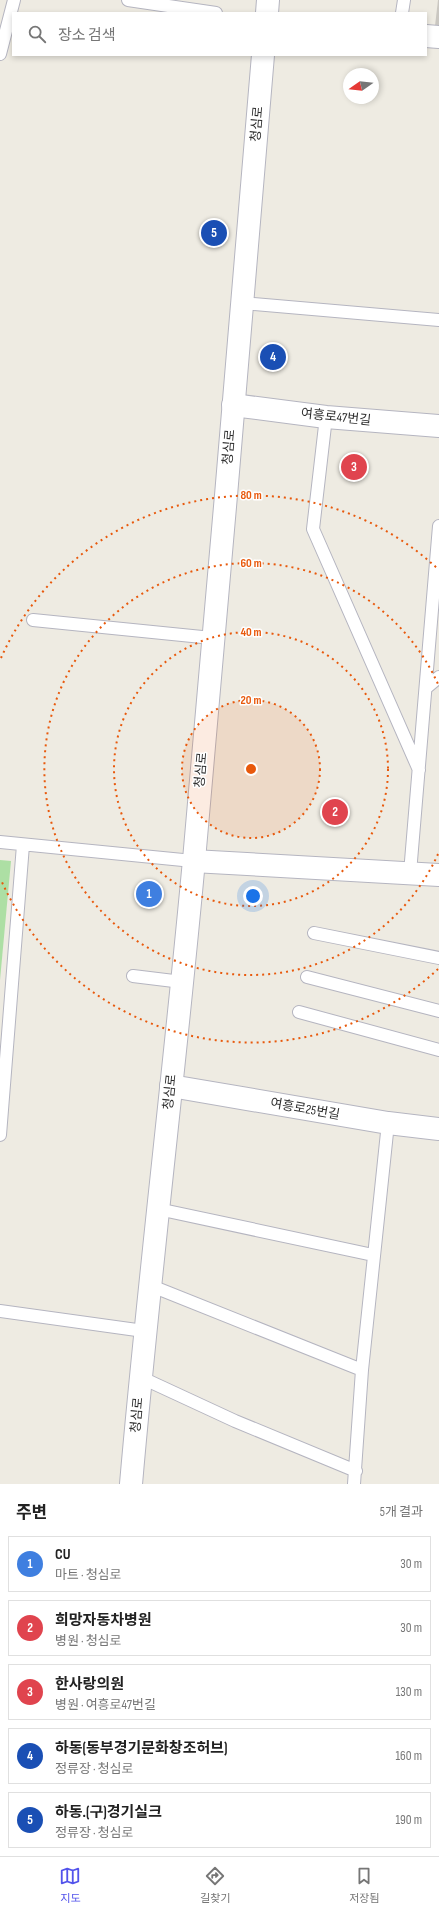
<!DOCTYPE html>
<html lang="ko">
<meta charset="utf-8">
<style>
body{margin:0;font-family:"Sofia Sans Condensed","Noto Sans KR",sans-serif;background:#f6f6f6;color:#222}
.compass{position:absolute;left:343px;top:68px;width:36px;height:36px;border-radius:50%;background:#fff;box-shadow:0 2px 6px #0003;rotate:256deg}
.you{position:absolute;left:253px;top:896px;width:14px;height:14px;margin:-10px;border:3px solid #fff;border-radius:50%;background:#1a73e8;box-shadow:0 0 0 6px #1a73e833}
.badge{display:grid;place-items:center;width:26px;height:26px;border-radius:50%;background:#5253eb;color:#fff;font-size:13px;font-weight:700}
.pin{position:absolute;translate:-50% -50%;border:2px solid #fff;box-shadow:0 1px 4px #0006}
.list{margin:0;padding:0;list-style:none}
h2{display:flex;justify-content:space-between;align-items:center;height:52px;margin:0;padding:0 16px;font-size:17px}
h2 small{font-size:13px;font-weight:400;color:#767676}
.list li{display:grid;grid-template-columns:26px 1fr auto;gap:12px;align-items:center;box-sizing:border-box;height:56px;margin:0 8px 8px;padding:0 8px;border:1px solid #e0e0e0;border-radius:0px}
.list b{display:block;font-size:15px;white-space:nowrap}
.list p{margin:0;font-size:13px;white-space:nowrap;color:#767676}
.list em{font-size:13px;font-style:normal;color:#767676}
.icon{flex:none;width:22px;height:22px;fill:none;stroke:currentColor;stroke-width:2;stroke-linecap:round;stroke-linejoin:round}
.map{position:relative;flex:none;width:439px;height:1484px;overflow:hidden}
.search{position:absolute;background:#fff;box-shadow:0 2px 6px #0003;left:12px;right:12px;top:12px;height:44px;display:flex;align-items:center;gap:10px;box-sizing:border-box;padding:0 14px;border-radius:0px;color:#767676;font-size:15px}
.sheet{height:372px;background:#fff}
nav{display:flex;justify-content:space-around;align-items:center;box-sizing:border-box;height:56px;border-top:1px solid #e0e0e0;background:#fff;font-size:11px;color:#767676}
nav a{display:grid;justify-items:center;gap:2px}
nav .on{color:#5253eb}
.map>svg:first-child{display:block}
</style>
<div class="map">
<svg width="439" height="1484" viewBox="0 0 439 1484">
<rect width="100%" height="100%" fill="#eeebe2"/>
<path fill="#addfa4" d="M0 860 11 861 0 980Z"/>
<path fill="#cac7c1" d="M438 0H439V26H435Z"/>
<g fill="none" stroke-linecap="round" stroke-linejoin="round">
<defs>
<path id="lane" d="M128 0 216 13
M402 13 404 0
M0 54 14 0
M242 303 439 320
M326 417 313 529 419 770
M33 620 212 638
M426 688 439 677
M0 842 193 861
M410 873 439 526
M314 933 439 958
M133 976 182 982
M307 977 439 1011
M299 1012 439 1050
M0 1135 23 845
M158 1209 373 1255
M149 1285 362 1370
M0 1311 144 1331
M140 1377 235 1421 356 1471
M354 1484 362 1370 388 1123"/>
<path id="street" d="M426 36 439 37
M233 405 326 417 439 426
M193 861 439 875
M171 1086 388 1123 439 1129"/>
<path id="secondary" d="M267 13 268 0
M131 1484C149 1276 175 1068 194 860 218 592 241 323 263 55"/>
</defs>
<use href="#lane" stroke="#b5b5c0" stroke-width="14"/>
<use href="#street" stroke="#b5b5c0" stroke-width="24"/>
<use href="#secondary" stroke="#b5b5c0" stroke-width="24"/>
<use href="#lane" stroke="#fff" stroke-width="12"/>
<use href="#street" stroke="#fff" stroke-width="22"/>
<use href="#secondary" stroke="#fff" stroke-width="22"/>
</g>
<circle cx="251" cy="769" r="69" fill="#e8590c" fill-opacity=".12"/>
<g fill="none" stroke="#e8590c" stroke-width="2" stroke-dasharray="2 4">
<circle cx="251" cy="769" r="69"/>
<circle cx="251" cy="769" r="137"/>
<path d="M438 854A206 206 0 1 1 438 684"/>
<path d="M438 969A274 274 0 0 1 1 880M1 658A274 274 0 0 1 438 569"/>
</g>
<g text-anchor="middle" dominant-baseline="central" stroke-width="3" stroke-linejoin="round" paint-order="stroke">
<g font-size="13" fill="#2e2e2e" stroke="#fff">
<text transform="translate(257 124) rotate(-85)">청심로</text>
<text transform="translate(336 417) rotate(6)">여흥로47번길</text>
<text transform="translate(229 447) rotate(-85)">청심로</text>
<text transform="translate(201 770) rotate(-85)">청심로</text>
<text transform="translate(170 1092) rotate(-84)">청심로</text>
<text transform="translate(305 1109) rotate(10)">여흥로25번길</text>
<text transform="translate(137 1415) rotate(-85)">청심로</text>
</g>
</g>
<circle cx="251" cy="769" r="6" fill="#e8590c" stroke="#fff" stroke-width="2"/>
<g font-size="12" text-anchor="middle" font-weight="bold" fill="#e8590c" stroke="#fff" stroke-width="3" stroke-linejoin="round" paint-order="stroke">
<text x="251" y="499">80 m</text>
<text x="251" y="567">60 m</text>
<text x="251" y="636">40 m</text>
<text x="251" y="704">20 m</text>
</g>
</svg>
<svg class="compass" viewBox="-18 -18 36 36"><path d="M0-13l5 13h-10z" fill="#e53935"/><path d="M0 13l5-13h-10z" fill="#767676"/></svg>
<div class="you"></div>
<div class="pin badge" style="left:149px;top:894px;background:#3f7fe0">1</div>
<div class="pin badge" style="left:335px;top:812px;background:#e0444e">2</div>
<div class="pin badge" style="left:354px;top:467px;background:#e0444e">3</div>
<div class="pin badge" style="left:273px;top:357px;background:#1a4fb4">4</div>
<div class="pin badge" style="left:214px;top:233px;background:#1a4fb4">5</div>
<div class="search"><svg class="icon" aria-label="search" viewBox="0 0 24 24"><circle cx="10" cy="10" r="6"/><path d="M15 15l6 6"/></svg>장소 검색</div>
</div>
<section class="sheet">
<h2>주변<small>5개 결과</small></h2>
<ul class="list">
<li><span class="badge" style="background:#3f7fe0">1</span><div><b>CU</b><p>마트 · 청심로</p></div><em>30 m</em></li>
<li><span class="badge" style="background:#e0444e">2</span><div><b>희망자동차병원</b><p>병원 · 청심로</p></div><em>30 m</em></li>
<li><span class="badge" style="background:#e0444e">3</span><div><b>한사랑의원</b><p>병원 · 여흥로47번길</p></div><em>130 m</em></li>
<li><span class="badge" style="background:#1a4fb4">4</span><div><b>하동(동부경기문화창조허브)</b><p>정류장 · 청심로</p></div><em>160 m</em></li>
<li><span class="badge" style="background:#1a4fb4">5</span><div><b>하동.(구)경기실크</b><p>정류장 · 청심로</p></div><em>190 m</em></li>
</ul>
</section>
<nav>
<a class="on"><svg class="icon" aria-label="map" viewBox="0 0 24 24"><path d="M3 6l6-2 6 2 6-2v14l-6 2-6-2-6 2zM9 4v14M15 6v14"/></svg>지도</a>
<a><svg class="icon" aria-label="directions" viewBox="0 0 24 24"><path d="M12 3l9 9-9 9-9-9zM9 14v-3h6M13 9l2 2-2 2"/></svg>길찾기</a>
<a><svg class="icon" aria-label="saved" viewBox="0 0 24 24"><path d="M7 4h10v16l-5-4-5 4z"/></svg>저장됨</a>
</nav>
